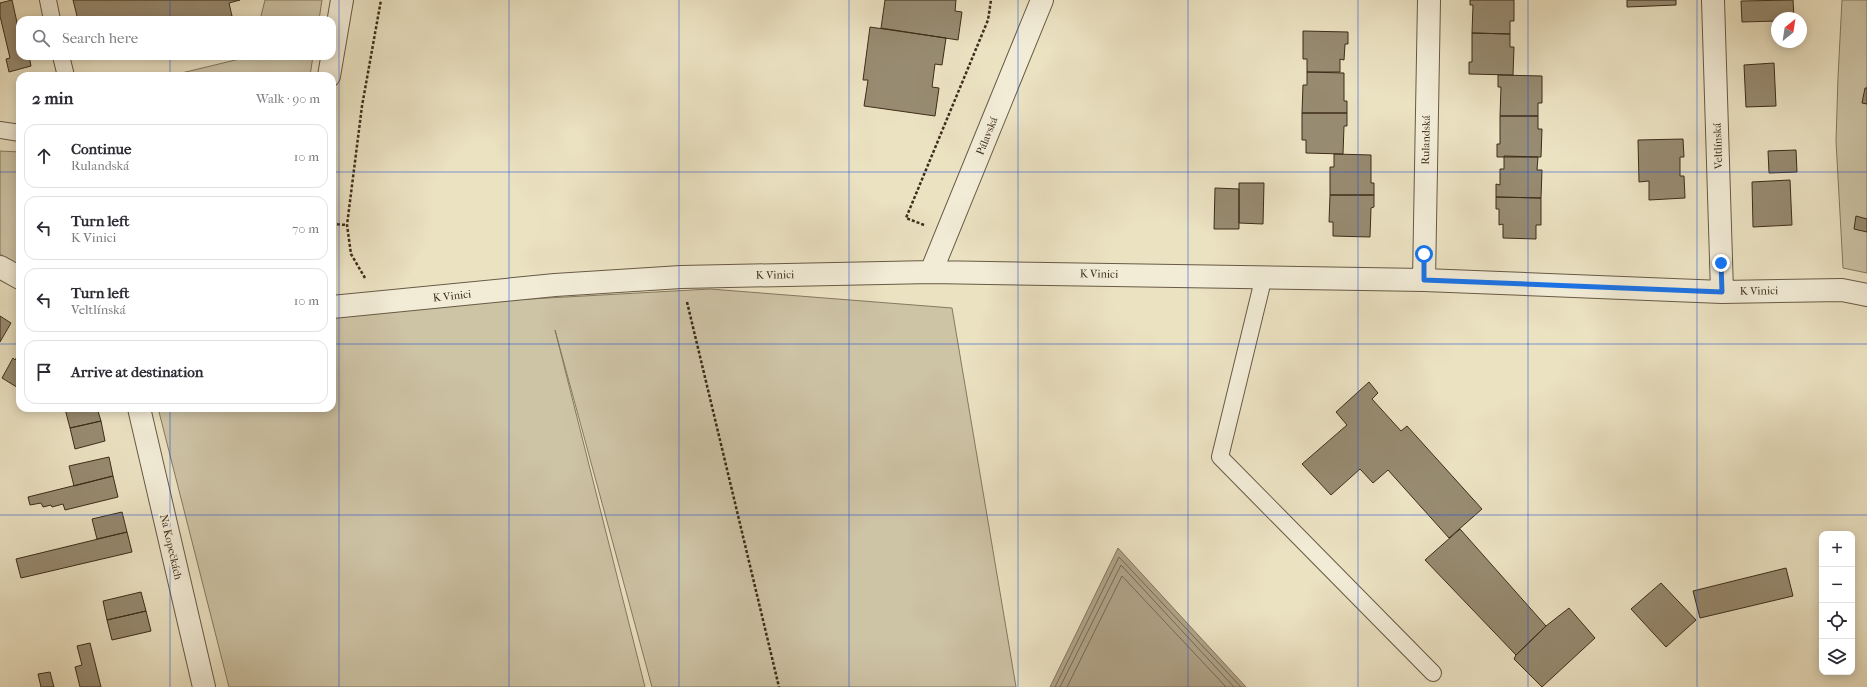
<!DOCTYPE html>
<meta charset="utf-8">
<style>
body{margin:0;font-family:"IM FELL French Canon",serif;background:#f7f7f7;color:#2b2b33}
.controls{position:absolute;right:12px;bottom:12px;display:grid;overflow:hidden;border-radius:8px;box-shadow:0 2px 10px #0003}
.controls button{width:36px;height:36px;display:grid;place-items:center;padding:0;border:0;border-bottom:1px solid #e1e1e2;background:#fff;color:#2b2b33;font:20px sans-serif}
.compass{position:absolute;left:1771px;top:12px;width:36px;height:36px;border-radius:50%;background:#fff;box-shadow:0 2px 10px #0003;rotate:30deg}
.stop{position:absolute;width:12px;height:12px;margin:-9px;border:3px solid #1a73e8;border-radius:50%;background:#fff}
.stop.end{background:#1a73e8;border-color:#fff;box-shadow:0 1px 4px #0008}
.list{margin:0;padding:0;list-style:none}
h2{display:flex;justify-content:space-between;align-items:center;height:52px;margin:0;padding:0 16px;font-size:17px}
h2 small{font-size:13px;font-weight:400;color:#7c7c81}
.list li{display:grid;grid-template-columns:26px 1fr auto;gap:12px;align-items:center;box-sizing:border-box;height:64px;margin:0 8px 8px;padding:0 8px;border:1px solid #e1e1e2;border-radius:12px}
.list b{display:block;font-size:15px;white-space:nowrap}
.list p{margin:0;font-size:13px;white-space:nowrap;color:#7c7c81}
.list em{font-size:13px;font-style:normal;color:#7c7c81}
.icon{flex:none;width:22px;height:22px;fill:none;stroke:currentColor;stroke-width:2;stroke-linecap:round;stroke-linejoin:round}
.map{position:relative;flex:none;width:1867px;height:687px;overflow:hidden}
.search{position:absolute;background:#fff;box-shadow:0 2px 10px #0003;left:16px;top:16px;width:320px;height:44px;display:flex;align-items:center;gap:10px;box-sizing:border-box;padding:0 14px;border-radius:12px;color:#7c7c81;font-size:15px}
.panel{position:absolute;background:#fff;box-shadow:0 2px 10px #0003;left:16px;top:72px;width:320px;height:340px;border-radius:12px}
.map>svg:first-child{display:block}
</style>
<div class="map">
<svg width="1867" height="687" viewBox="0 0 1867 687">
<rect width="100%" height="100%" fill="#ebe2c2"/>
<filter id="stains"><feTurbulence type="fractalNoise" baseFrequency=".005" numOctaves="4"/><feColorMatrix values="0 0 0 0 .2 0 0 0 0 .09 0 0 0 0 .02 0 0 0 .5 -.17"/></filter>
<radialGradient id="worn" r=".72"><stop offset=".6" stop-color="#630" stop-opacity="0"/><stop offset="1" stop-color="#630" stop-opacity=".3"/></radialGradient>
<path fill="#cdc3a5" stroke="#857860" d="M265 0H322L319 20H260Z
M1842 0H1867V273L1843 268 1836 141 1838 77Z
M252 56H313L310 76H169Z
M0 151 20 152V265L0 254Z
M710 289 952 308 1016 687H652L555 330 645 687H229L158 408H332V310Z"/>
<path fill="#b0a489" stroke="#82745d" d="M1118 548 1246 687H1050Z"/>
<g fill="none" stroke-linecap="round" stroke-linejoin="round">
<path stroke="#766852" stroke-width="1" d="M1055 687 1119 557 1241 687
M1060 687 1121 565 1234 687
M1067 687 1122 576 1226 687"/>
</g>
<path fill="#978b71" stroke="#3d2d1a" d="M12 0 20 36V56H29L31 66 9 72 6 59 10 58 0 16V3Z
M73 0H240L229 3 232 16 214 20H78Z
M885 0H956L955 11 962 12 958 40 881 28Z
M1470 0H1514V21H1510V34L1472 33 1473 5H1470Z
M1627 0H1676V5L1627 7Z
M1793 0 1794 18H1777V21L1742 22 1741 1Z
M870 27 946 38 942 65 935 64 932 87 939 88 935 116 864 106 868 80H863Z
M1303 31 1348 32V44H1345L1344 60 1340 59V72H1307V59H1303Z
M1472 33 1510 34V47H1514L1513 75 1469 74V62H1472Z
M1774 63 1776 106 1746 107 1744 65Z
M1307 72 1344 73V101H1347V113H1302L1303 85H1307Z
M1498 75 1542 76V103H1538V116H1500L1501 87H1498Z
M1865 88H1867V104L1862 103Z
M1302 113H1347V126H1344L1343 154 1306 153V140H1302Z
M1500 116H1538V129H1542L1541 157H1497V144H1500Z
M1683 139 1684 157H1680V176H1684L1685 198 1649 200V181L1639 182 1638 140Z
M1796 150 1797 172 1769 173 1768 151Z
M1334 154 1371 155V183H1374V195H1330V167H1334Z
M1504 156 1538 157 1537 170H1542L1541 198 1496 197V184L1500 185V169H1504Z
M1790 180 1792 225 1753 227 1752 182Z
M1239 183H1264L1263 224 1239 223Z
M1215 188 1239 189V229H1214Z
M1330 195H1374V207L1371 208 1370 237 1333 236V222H1329Z
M1496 197 1541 198V225H1536V239L1503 238V224L1499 225V209H1496Z
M1856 216 1867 219V232L1854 229Z
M0 316 11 323 0 342Z
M20 352V389L2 378 13 358 15 360Z
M1369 382 1378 393 1372 399 1401 431 1407 426 1482 509 1449 538 1388 470 1373 483 1360 469 1331 495 1302 464 1347 425 1336 412Z
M97 408 101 421 70 428 65 409Z
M101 421 105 441 75 449 70 428Z
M109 457 113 476 74 486 69 466Z
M113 476 118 497 65 510 63 504 52 507 51 505 43 507 41 503 30 505 28 497Z
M122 512 127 532 97 539 92 519Z
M1460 529 1546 626 1516 655 1425 560Z
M127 532 132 552 21 578 16 559Z
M1786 568 1793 596 1700 618 1693 591Z
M1661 583 1696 620 1666 647 1631 609Z
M141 592 146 611 107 620 103 601Z
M1569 608 1595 638 1542 687 1514 659 1516 655 1546 626Z
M146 611 151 631 112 640 107 620Z
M90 643 101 687H80L75 667 82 665 77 646Z
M50 672 54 687H41L38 674Z"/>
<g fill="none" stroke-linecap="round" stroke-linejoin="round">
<defs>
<path id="lane" d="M48 0 52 20
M61 56 66 76
M0 130 20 133
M1264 276 1220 457 1433 673"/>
<path id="street" d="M1713 0 1722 292
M329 76 342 0
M0 267 20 278
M931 272 1042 0
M1424 280 1429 0
M332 307 555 285 681 277 931 272 1424 280 1722 292 1842 290 1867 295
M139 408 204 687"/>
</defs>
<use href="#lane" stroke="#685a44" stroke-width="18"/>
<use href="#street" stroke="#685a44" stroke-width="24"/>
<path stroke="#3d2d1a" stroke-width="2.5" stroke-dasharray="3 2" stroke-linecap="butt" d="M332 224 347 225
M924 225 906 218 988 20 991 0
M365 278 351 254 347 225 362 106 381 0
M687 302 779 687"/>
<use href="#lane" stroke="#f2ecd7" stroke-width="16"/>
<use href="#street" stroke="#f2ecd7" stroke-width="22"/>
</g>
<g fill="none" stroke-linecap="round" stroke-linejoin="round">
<path stroke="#1a73e8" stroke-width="5" d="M1424 254V280L1722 292 1721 263"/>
</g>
<path fill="none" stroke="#1d4ed8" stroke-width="1" stroke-opacity="0.55" d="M170 0V20M339 0V687M509 0V687M679 0V687M849 0V687M1018 0V687M1188 0V687M1358 0V687M1528 0V687M1697 0V687M170 56V76M0 172H20M332 172H1867M0 344H20M332 344H1867M170 408V687M0 515H1867"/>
<g text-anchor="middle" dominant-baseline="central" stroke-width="4" stroke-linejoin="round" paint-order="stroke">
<g font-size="11" fill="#3d2d1a" stroke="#f2ecd7">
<text transform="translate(987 136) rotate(-68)">Pálavská</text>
<text transform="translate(1426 140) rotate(-89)">Rulandská</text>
<text transform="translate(1718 146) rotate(-92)">Veltlínská</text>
<text transform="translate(1099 274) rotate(1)">K Vinici</text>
<text transform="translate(775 275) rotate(-1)">K Vinici</text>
<text transform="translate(1759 291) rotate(-1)">K Vinici</text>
<text transform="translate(452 296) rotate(-6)">K Vinici</text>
<text transform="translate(171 547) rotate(77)">Na Kopečkách</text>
</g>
</g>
<rect width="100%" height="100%" filter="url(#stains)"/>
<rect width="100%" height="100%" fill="url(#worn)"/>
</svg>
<div class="controls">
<button>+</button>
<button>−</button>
<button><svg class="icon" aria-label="locate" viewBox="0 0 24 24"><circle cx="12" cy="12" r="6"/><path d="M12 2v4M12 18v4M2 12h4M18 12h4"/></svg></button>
<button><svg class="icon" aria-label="layers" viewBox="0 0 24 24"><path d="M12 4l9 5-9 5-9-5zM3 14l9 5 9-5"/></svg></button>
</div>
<svg class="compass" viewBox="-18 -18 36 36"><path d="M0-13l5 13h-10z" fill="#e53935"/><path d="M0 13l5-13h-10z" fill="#7c7c81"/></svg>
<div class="stop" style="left:1424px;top:254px"></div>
<div class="stop end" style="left:1721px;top:263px"></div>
<div class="search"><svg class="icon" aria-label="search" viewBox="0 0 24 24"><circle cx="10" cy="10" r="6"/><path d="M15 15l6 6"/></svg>Search here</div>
<section class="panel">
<h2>2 min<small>Walk · 90 m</small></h2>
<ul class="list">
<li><svg class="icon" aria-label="ahead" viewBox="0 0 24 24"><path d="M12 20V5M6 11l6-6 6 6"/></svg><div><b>Continue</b><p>Rulandská</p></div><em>10 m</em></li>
<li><svg class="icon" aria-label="left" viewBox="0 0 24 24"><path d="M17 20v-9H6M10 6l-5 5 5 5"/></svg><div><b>Turn left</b><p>K Vinici</p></div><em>70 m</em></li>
<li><svg class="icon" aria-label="left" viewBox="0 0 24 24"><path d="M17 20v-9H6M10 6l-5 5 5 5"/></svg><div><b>Turn left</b><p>Veltlínská</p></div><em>10 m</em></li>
<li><svg class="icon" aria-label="arrive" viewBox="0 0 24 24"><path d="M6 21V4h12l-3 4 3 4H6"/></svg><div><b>Arrive at destination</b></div></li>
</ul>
</section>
</div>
